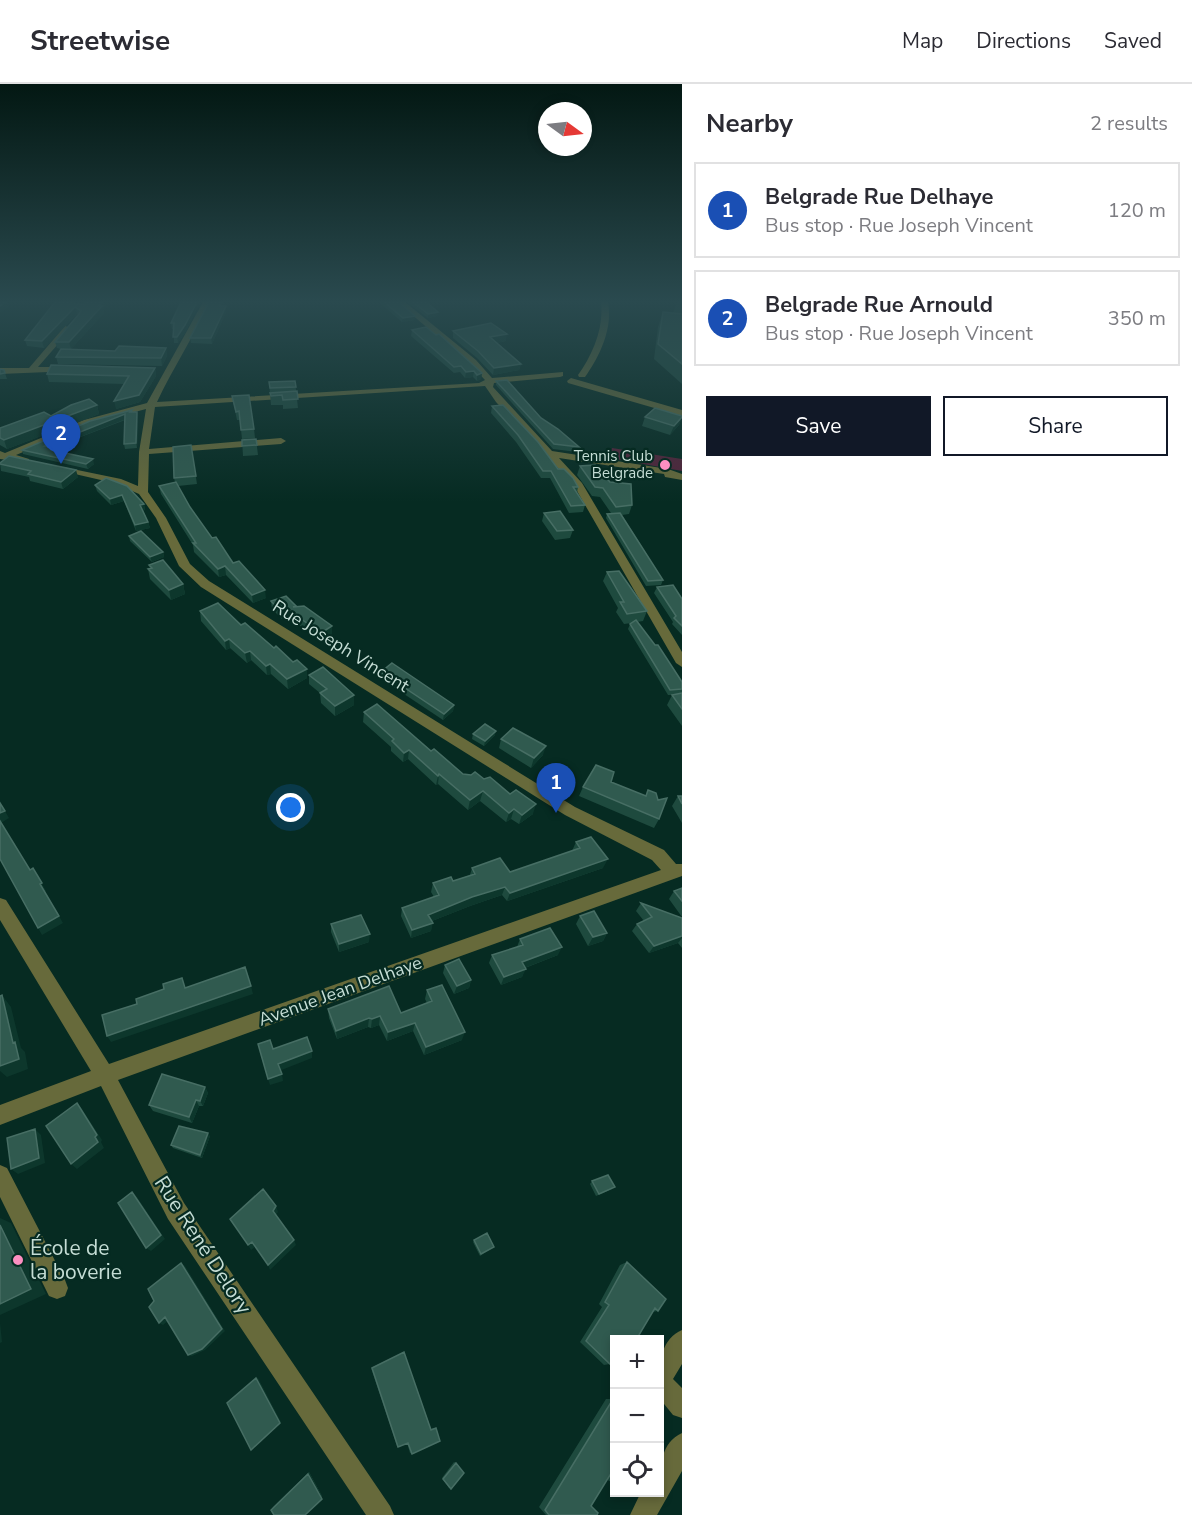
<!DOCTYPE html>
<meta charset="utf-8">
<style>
body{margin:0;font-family:"Nunito Sans",sans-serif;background:#f7f7f7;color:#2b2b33}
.controls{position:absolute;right:18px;bottom:18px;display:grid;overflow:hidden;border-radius:0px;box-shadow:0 3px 9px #0003}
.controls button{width:54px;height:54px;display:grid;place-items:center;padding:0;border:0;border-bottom:2px solid #e1e1e2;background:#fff;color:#2b2b33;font:30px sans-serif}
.compass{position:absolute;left:538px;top:18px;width:54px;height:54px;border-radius:50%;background:#fff;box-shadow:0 3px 9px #0003;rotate:105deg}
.you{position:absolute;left:291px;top:724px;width:21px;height:21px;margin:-15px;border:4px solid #fff;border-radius:50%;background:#1a73e8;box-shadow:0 0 0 9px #1a73e833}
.badge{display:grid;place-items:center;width:39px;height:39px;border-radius:50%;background:#111827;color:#fff;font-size:20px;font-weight:700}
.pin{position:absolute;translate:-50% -50px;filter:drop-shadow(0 2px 3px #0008)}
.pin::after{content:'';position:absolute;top:32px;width:21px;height:18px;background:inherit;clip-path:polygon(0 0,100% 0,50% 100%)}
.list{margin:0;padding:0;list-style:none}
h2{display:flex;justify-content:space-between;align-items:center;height:78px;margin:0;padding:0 24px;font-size:26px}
h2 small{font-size:20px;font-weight:400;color:#7c7c81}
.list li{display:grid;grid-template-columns:39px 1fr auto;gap:18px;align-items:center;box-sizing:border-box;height:96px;margin:0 12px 12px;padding:0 12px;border:2px solid #e1e1e2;border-radius:0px}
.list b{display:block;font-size:22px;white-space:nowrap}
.list p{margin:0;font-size:20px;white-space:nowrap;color:#7c7c81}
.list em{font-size:20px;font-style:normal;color:#7c7c81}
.actions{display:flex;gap:12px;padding:18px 24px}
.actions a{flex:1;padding:14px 0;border:2px solid #111827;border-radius:0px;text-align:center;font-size:21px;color:#111827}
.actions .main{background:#111827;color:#fff}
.icon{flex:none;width:33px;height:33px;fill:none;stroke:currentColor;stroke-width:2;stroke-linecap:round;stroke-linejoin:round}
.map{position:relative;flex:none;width:682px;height:1431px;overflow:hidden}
header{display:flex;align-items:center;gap:36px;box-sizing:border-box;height:84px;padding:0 30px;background:#fff;border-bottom:2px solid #e1e1e2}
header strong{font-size:28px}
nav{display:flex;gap:33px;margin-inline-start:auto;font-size:21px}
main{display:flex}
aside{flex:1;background:#fff}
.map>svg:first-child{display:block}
</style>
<header>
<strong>Streetwise</strong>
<nav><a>Map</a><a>Directions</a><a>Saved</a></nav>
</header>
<main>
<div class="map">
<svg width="682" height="1431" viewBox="0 0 682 1431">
<rect width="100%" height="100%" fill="#062b22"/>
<path fill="#52243a" d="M612 364 682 375V387L610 374Z"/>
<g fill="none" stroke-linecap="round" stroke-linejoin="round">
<path fill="#676a3b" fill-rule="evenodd" d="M203 218H210C194 252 173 284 157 318L479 299 485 296 470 280 397 218H405L476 276 492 294 563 288V292L560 293 494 299 493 303 552 367 668 385 682 390V396L665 393 664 390 559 374 582 399 682 568V583L676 579 573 400 496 318 485 302 155 323 149 365 281 354 286 357 281 360 149 370 148 408 166 434 190 480 209 497 575 723 664 766 676 780H682V792L118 996 184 1119 390 1422 394 1431H366L168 1135 101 1002 0 1041V1021L91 987 0 836V814L6 816 109 980 661 786 652 776 565 731 201 503 179 482 156 434 139 410 114 399 53 385 58 382 121 395 138 402 139 368 146 325 90 340 16 371 29 375V379L0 375V367L5 369 84 336 147 319Z
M601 218H608C613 244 600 272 585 293H579L578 291C593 270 604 244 601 218Z
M65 242 72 244 38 283H69L73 285 72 287 0 290V284H29Z
M571 294 682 326V332L568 299 567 297Z
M0 1081 7 1084 65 1196 68 1204 65 1212 57 1215 49 1212 0 1113Z
M682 1246V1280L673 1295 682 1304V1334L673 1331 660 1315C660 1291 655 1258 682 1246Z
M682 1349V1387L657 1431H630L641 1408H660C660 1387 659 1359 682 1349Z"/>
</g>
<path fill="#1e4a3e" d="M55 218 84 220 86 218H105L106 221 103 225 104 229 71 265 115 267 166 264 167 272 162 282 58 280 56 273 61 265 57 264 55 258 79 231 77 230 44 264 27 262 25 256Z
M181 218H200L186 247 178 259H174V245H172L171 239Z
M209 218H226L223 222H226V228L212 260 191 259 190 254Z
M379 218H399L415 236 402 238Z
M407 218H426L437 232 428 234Z
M677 218H682V300L654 275 658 243 663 228 673 229Z
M412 246 482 289 481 295 477 297 473 293 465 294 460 288 454 289 411 252Z
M453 247 506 257 496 259 521 280 519 286 493 291 477 274 453 254Z
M155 284 156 292 140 318 116 325 125 300 49 298 47 290Z
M0 285 4 286 7 295H0Z
M295 297 298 324 283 325V321H271L269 298Z
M496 297 541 334 579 363 577 368 553 365 496 301Z
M232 312 254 345 255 354 242 355 240 336H237Z
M97 321 99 330 7 365 0 361V344Z
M492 322 578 403 577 409 585 421 583 428 569 429 550 394H541L516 358 491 329Z
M133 328H137L138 333 137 364 125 365 124 360 125 336 52 364V367L94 380 88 385 23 370 22 366Z
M682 332 679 341 670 351 642 342 645 333Z
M256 355 258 371 243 372 242 356Z
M191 361 197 400 178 402 190 423 212 454 266 514 253 519 226 491 219 493 194 468 193 461 161 410 159 402 175 398 174 394Z
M0 379 78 393 63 405 30 397 29 393 1 387Z
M580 382 610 398 632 421 629 430 622 431 663 496 661 501 646 502 606 434 607 430 611 429 600 413 592 412 577 391Z
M95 401 144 420 145 426H143L148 438 150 444 136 447 124 417 111 421 97 407Z
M544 429 573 446 570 454 555 456 542 437Z
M129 452 163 468 164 473 152 478 130 457Z
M149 481 183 500 185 510 171 516 150 495 148 485H150Z
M607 488 647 527 643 537 637 538 682 598V642L667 621 672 611H668L628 545 630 540 632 539 624 540 616 528 618 524 603 497Z
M657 503 682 515V551L672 540 673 538 654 509Z
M271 517 296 522 332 550 321 557 288 533 282 535 272 525Z
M200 527 241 541 307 594 288 605 271 590 267 591 251 576 247 579 230 564 226 566 201 537Z
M381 588 454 621 453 627 443 636 380 594Z
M309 591 354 621 335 632 321 619 320 609 309 600Z
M364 628 431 667 463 690 484 695 510 710 533 730 519 740 511 735 506 738 480 717 468 726 438 700 436 701 408 675 403 678 391 667V663L363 638Z
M473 650 495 651 484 662 472 655Z
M501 655 543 671 531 684 499 664Z
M611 698 659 735 654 744 579 712 583 703Z
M678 712H682V739L672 722Z
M576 758 603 784 507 817 502 811 470 822 432 837 431 847 411 854 401 832 402 824 434 813 431 808 433 799 453 797 470 791 472 784 510 788 572 767Z
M682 804V833L669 815 674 807Z
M641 819 682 834V864L678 859 649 869 632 847 637 840 644 837 636 827Z
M580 832 607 849 603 857 588 862 576 840Z
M331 840 369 858 339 868 331 848Z
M520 855 558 871 525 884 522 893 501 901 489 879 492 871 517 863Z
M445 881 471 896 469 904 454 910 443 889Z
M427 906 462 956 424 971 413 947 387 957 379 941 371 944 368 943 337 955 329 934 328 925 401 929 427 919 425 915Z
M205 1003 208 1009 203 1022H199L192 1039 153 1027 149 1021Z
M210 1052 202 1074 173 1064 171 1061Z
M592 1097 612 1105 596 1112 590 1100Z
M474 1156 492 1164 480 1172 473 1158Z
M627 1178 658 1227 652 1228 615 1256V1277L613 1276 610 1280 604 1281 580 1258 602 1223 599 1220 620 1181Z
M404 1268 431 1345 433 1344H436L412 1370 410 1369 407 1359 398 1363 397 1362 371 1284Z
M606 1315H613L615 1317V1398L609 1397 607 1395 591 1422 597 1431H546L539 1423Z
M454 1378 456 1379 449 1404 442 1394Z
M309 1388 322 1412 271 1426 273 1423Z"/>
<path fill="#0d372c" d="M6 218H10L11 221 0 229V222Z
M102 218H105L106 221 103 225 104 229 71 265 69 258Z
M197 218H200L186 247 178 259 177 253Z
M222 218H226L220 227 219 222Z
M226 222V228L212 260 211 254Z
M75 223 77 230 44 264 42 257Z
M438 228 437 232 428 234V230Z
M415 232V236L402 238 403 234Z
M507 250 506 257 489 260 490 253Z
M166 264 167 272 162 282 161 274Z
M521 280 519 286 493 291 494 284Z
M155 284 156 292 140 318 116 325 114 317Z
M474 287 473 293 465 294 466 288Z
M482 289 481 295 477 297V291Z
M97 321 99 330 7 365 4 356Z
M137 328 138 333 137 364 136 359Z
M125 330 126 335 52 364 53 368 45 362Z
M682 333 679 341 670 351 674 342Z
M93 375 94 380 88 385 86 380Z
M76 386 78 393 63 405 61 398Z
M122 411 124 417 111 421 110 415Z
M144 420 145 426 142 427 140 421Z
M148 438 150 444 136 447 135 441Z
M163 468 164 473 152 478 150 473Z
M225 482 226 491 219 493 218 485Z
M183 500 185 510 171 516 169 506Z
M265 506 266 514 253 519 252 511Z
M287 525 288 533 282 535 281 528Z
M332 542V550L321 557V549Z
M229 555 230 564 226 566 225 557Z
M250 567 251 576 247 579 245 569Z
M270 580 271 590 267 591 266 582Z
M307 585V594L288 605 287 595Z
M354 611V621L335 632V622Z
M454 621 453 627 443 636 444 630Z
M496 647 495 651 484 662 485 657Z
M546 662 543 671 531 684 534 674Z
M409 666 408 675 403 678 404 669Z
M439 690 438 700 436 701 438 692Z
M483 707 480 717 468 726 470 716Z
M536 720 533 730 519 740 522 731Z
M514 725 511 735 506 738 509 729Z
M5 727 9 734 1 739 0 737V729Z
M608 775 603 784 507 817 510 809Z
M33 784 46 807 44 808 40 800Z
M505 803 502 811 470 822 427 839 428 831 472 813Z
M59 832 63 839 42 851 38 844Z
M433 839 431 847 411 854 412 846Z
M607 849 603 857 588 862 593 853Z
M370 850 369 858 339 868V860Z
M682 852V854L678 859 649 869 654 862Z
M562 863 558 871 519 886 522 878Z
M526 885 522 893 501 901 504 893Z
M471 896 469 904 454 910 457 902Z
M251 902 253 910 111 958 107 952Z
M2 911 11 923 21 964 25 968 28 985 7 993 0 987V978L13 959Z
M380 932 379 941 371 944 372 935Z
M369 934 368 943 337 955 336 947Z
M415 939 413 947 387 957 388 948Z
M465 948 462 956 424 971 426 963Z
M312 967V974L279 987 278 980Z
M282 990 283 997 270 1001 268 995Z
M205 1003 208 1009 203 1022 200 1017Z
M196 1016 199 1022 192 1039 189 1033Z
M77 1019 82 1025 102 1056 101 1058 104 1064 77 1085 71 1080Z
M35 1045 41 1051 45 1079 18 1090 11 1085Z
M208 1049 210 1052 202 1074 200 1071Z
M132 1108 137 1113 165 1155 151 1167 146 1164Z
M276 1122 278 1128 275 1132 273 1127Z
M0 1134 11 1139 46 1210 0 1231Z
M294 1156 296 1161 270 1186 268 1181Z
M252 1158 255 1163 251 1166 248 1161Z
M181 1179 185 1182 225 1247 205 1266 192 1272 188 1271Z
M165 1233 170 1235 163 1241 159 1239Z
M0 1239 2 1258 0 1259Z
M256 1294H258L281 1338 253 1364Z
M309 1388 322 1412V1415L308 1390Z"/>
<path fill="#305a4f" stroke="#476e64" stroke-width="1.5" d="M0 218H6L0 222Z
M55 218 84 220 86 218H102L98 222H102L69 258H55L79 230 81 227 75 223 42 257 25 256Z
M181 218H197L185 241 177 253H173L174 239H171Z
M209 218H222L219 222H226L211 254H190Z
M384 218H399L415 232 403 234Z
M413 218H426L438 228 428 230Z
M663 228 682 230V280L658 260Z
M491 239 507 250 490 253 521 280 494 284 478 267 453 247Z
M426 243 436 251 439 250 482 289 477 291 474 287 466 288 461 282 454 283 412 246Z
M119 262 166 264 161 274 56 273 61 265 115 267Z
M51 281 155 284 139 311 114 317 129 292 47 290Z
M0 285 4 286 5 289 0 290Z
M507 296 541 334 558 345 579 363 554 360 496 297Z
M295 297 296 303 270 304 269 298Z
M297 307 298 315 283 316 282 311 271 312 270 309Z
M249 311 254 345 241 346 239 327 236 328 232 312Z
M89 315 97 321 4 356 0 354V344L44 328 51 332 71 321Z
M503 321 538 358 558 385H564L573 394 578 403H573L585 421 571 422 551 387H543L518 351 492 322Z
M655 324 682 332V333L674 342 645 333Z
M132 326 130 328H137L136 359 124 360 125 330 45 362 51 363V366L93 375 86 380 22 366 90 337Z
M256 355 257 361 242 362V356Z
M191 361 196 392 174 394 173 363Z
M9 372 76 386 61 398 28 390 31 387 0 380V379Z
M595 381 610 398 631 400 632 421 616 423 603 404 595 403 580 382Z
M106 394 127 402 144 420 140 421 148 438 135 441 122 411 110 415 95 401Z
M176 398 190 423 212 454 216 453 233 479 239 477 265 506 252 511 225 482 218 485 193 459H196L159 402Z
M560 427 573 446 557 447 544 429Z
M620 429 663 496 648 497 607 430Z
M141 447 163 468 150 473 129 452Z
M163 476 183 500 169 506 148 485 152 484 149 481Z
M619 487 647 527 627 530 620 518H624L607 488Z
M673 501 682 515V542L674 534 676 532 657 503Z
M286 512 296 522 293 523 304 522 332 542 321 549 287 525 281 528 271 517Z
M218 519 241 541 245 539 274 564 276 562 293 578 297 576 307 585 287 595 270 580 266 582 250 567 245 569 229 555 225 557 200 527Z
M636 536 655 561H658L682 598V605L670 606 630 540Z
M392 579 454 621 444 630 381 588Z
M323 583 354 611 335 622 320 609 327 605 309 591Z
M682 609V625L672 611Z
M377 620 431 667 434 665 463 690 471 691 475 688 484 695 490 693 510 710 516 706 536 720 522 731 514 725 509 729 483 707 470 716 439 690 438 692 409 666 404 669 392 657 394 655 364 628Z
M485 640 496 647 485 657 473 650Z
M513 644 546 662 534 674 501 655Z
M596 681 614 688 611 698 646 712 648 706 656 709 658 716 667 714 659 735 583 703Z
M678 712H682V720Z
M0 719 5 727 0 729Z
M0 737 30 786 33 784 42 799 40 800 59 832 38 844 0 775Z
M591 753 608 775 510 809 505 803 472 813 428 831 433 839 412 846 402 824 439 811 433 799 451 793 453 797 475 790 472 784 500 774 510 788 580 764 576 758Z
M682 804V817L674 807Z
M641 819 682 834V852L654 862 637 840 652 833Z
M594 827 607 849 593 853 580 832Z
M361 831 370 850 339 860 331 840Z
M550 844 562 863 522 878 526 885 504 893 492 871 523 861 520 855Z
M459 875 471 896 457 902 445 881Z
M245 883 251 902 107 952 102 931 137 920 136 915 164 905 163 900 182 894 185 904Z
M442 901 465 948 426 963 415 939 388 948 380 932 372 935 369 934 336 947 328 925 389 902 401 929 432 917 427 906Z
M2 911 13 959 15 958 19 975 0 982V912Z
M307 953 312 967 278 980 282 990 268 995 258 960 270 956 273 965Z
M162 990 205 1003 200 1017 196 1016 189 1033 149 1021Z
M77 1019 97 1051 95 1053 98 1058 71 1080 46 1042Z
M179 1042 208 1049 200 1071 171 1061Z
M35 1045 39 1074 11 1085 7 1054Z
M608 1091 615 1103 599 1110 592 1097Z
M263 1105 276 1122 273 1127 294 1156 268 1181 252 1158 248 1161 230 1135Z
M132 1108 161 1151 146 1164 118 1119Z
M0 1141 31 1205 0 1220Z
M487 1149 494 1163 481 1170 474 1156Z
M627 1178 666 1215 658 1227 655 1224 636 1256H615V1273L610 1280 586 1257 609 1221 605 1218Z
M181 1179 222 1245 202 1265 188 1271 165 1233 159 1239 149 1223 154 1217 148 1205Z
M404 1268 431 1346 436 1344 440 1357 412 1370 408 1359 398 1363 372 1284Z
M256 1294 280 1339 251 1366 227 1319Z
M613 1315 615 1317V1397L610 1391 591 1422 598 1429 597 1431H549L545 1426Z
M456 1379 464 1389 451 1405 443 1395Z
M308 1390 322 1415 305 1431H274L271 1426Z"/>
<linearGradient id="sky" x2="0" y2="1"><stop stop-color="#031813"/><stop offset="0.52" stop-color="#2a4a4f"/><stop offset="1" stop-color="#2a4a4f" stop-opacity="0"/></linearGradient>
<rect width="682" height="418" fill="url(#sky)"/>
<g fill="#fc8fc1" stroke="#062b22" stroke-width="2">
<circle cx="665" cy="381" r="6"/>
<circle cx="18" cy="1176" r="6"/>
</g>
<g text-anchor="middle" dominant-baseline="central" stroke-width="4.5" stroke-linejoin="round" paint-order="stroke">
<g font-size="15" fill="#c5ddd5" stroke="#062b22" text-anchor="end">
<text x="653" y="372">Tennis Club<tspan x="653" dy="17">Belgrade</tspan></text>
</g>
<g font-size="18" fill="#c5ddd5" stroke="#062b22">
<text transform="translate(341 562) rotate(32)">Rue Joseph Vincent</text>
<text transform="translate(340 907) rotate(-20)">Avenue Jean Delhaye</text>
</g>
<g font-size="21" fill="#c5ddd5" stroke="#062b22">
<text transform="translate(203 1161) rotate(57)">Rue René Delory</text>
</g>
<g font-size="21" fill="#c5ddd5" stroke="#062b22" text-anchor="start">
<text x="30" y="1164">École de<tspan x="30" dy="24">la boverie</tspan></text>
</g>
</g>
</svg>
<div class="controls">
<button>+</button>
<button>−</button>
<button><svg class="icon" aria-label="locate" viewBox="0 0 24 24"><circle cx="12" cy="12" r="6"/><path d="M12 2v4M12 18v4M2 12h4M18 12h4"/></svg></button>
</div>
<svg class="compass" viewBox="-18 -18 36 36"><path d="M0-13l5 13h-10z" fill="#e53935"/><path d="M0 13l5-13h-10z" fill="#7c7c81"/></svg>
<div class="you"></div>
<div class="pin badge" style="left:556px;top:729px;background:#1a4fb4">1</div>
<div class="pin badge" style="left:61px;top:380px;background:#1a4fb4">2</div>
</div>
<aside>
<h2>Nearby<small>2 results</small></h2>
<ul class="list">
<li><span class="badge" style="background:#1a4fb4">1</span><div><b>Belgrade Rue Delhaye</b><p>Bus stop · Rue Joseph Vincent</p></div><em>120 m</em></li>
<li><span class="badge" style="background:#1a4fb4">2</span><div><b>Belgrade Rue Arnould</b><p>Bus stop · Rue Joseph Vincent</p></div><em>350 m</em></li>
</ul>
<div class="actions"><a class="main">Save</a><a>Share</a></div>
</aside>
</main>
